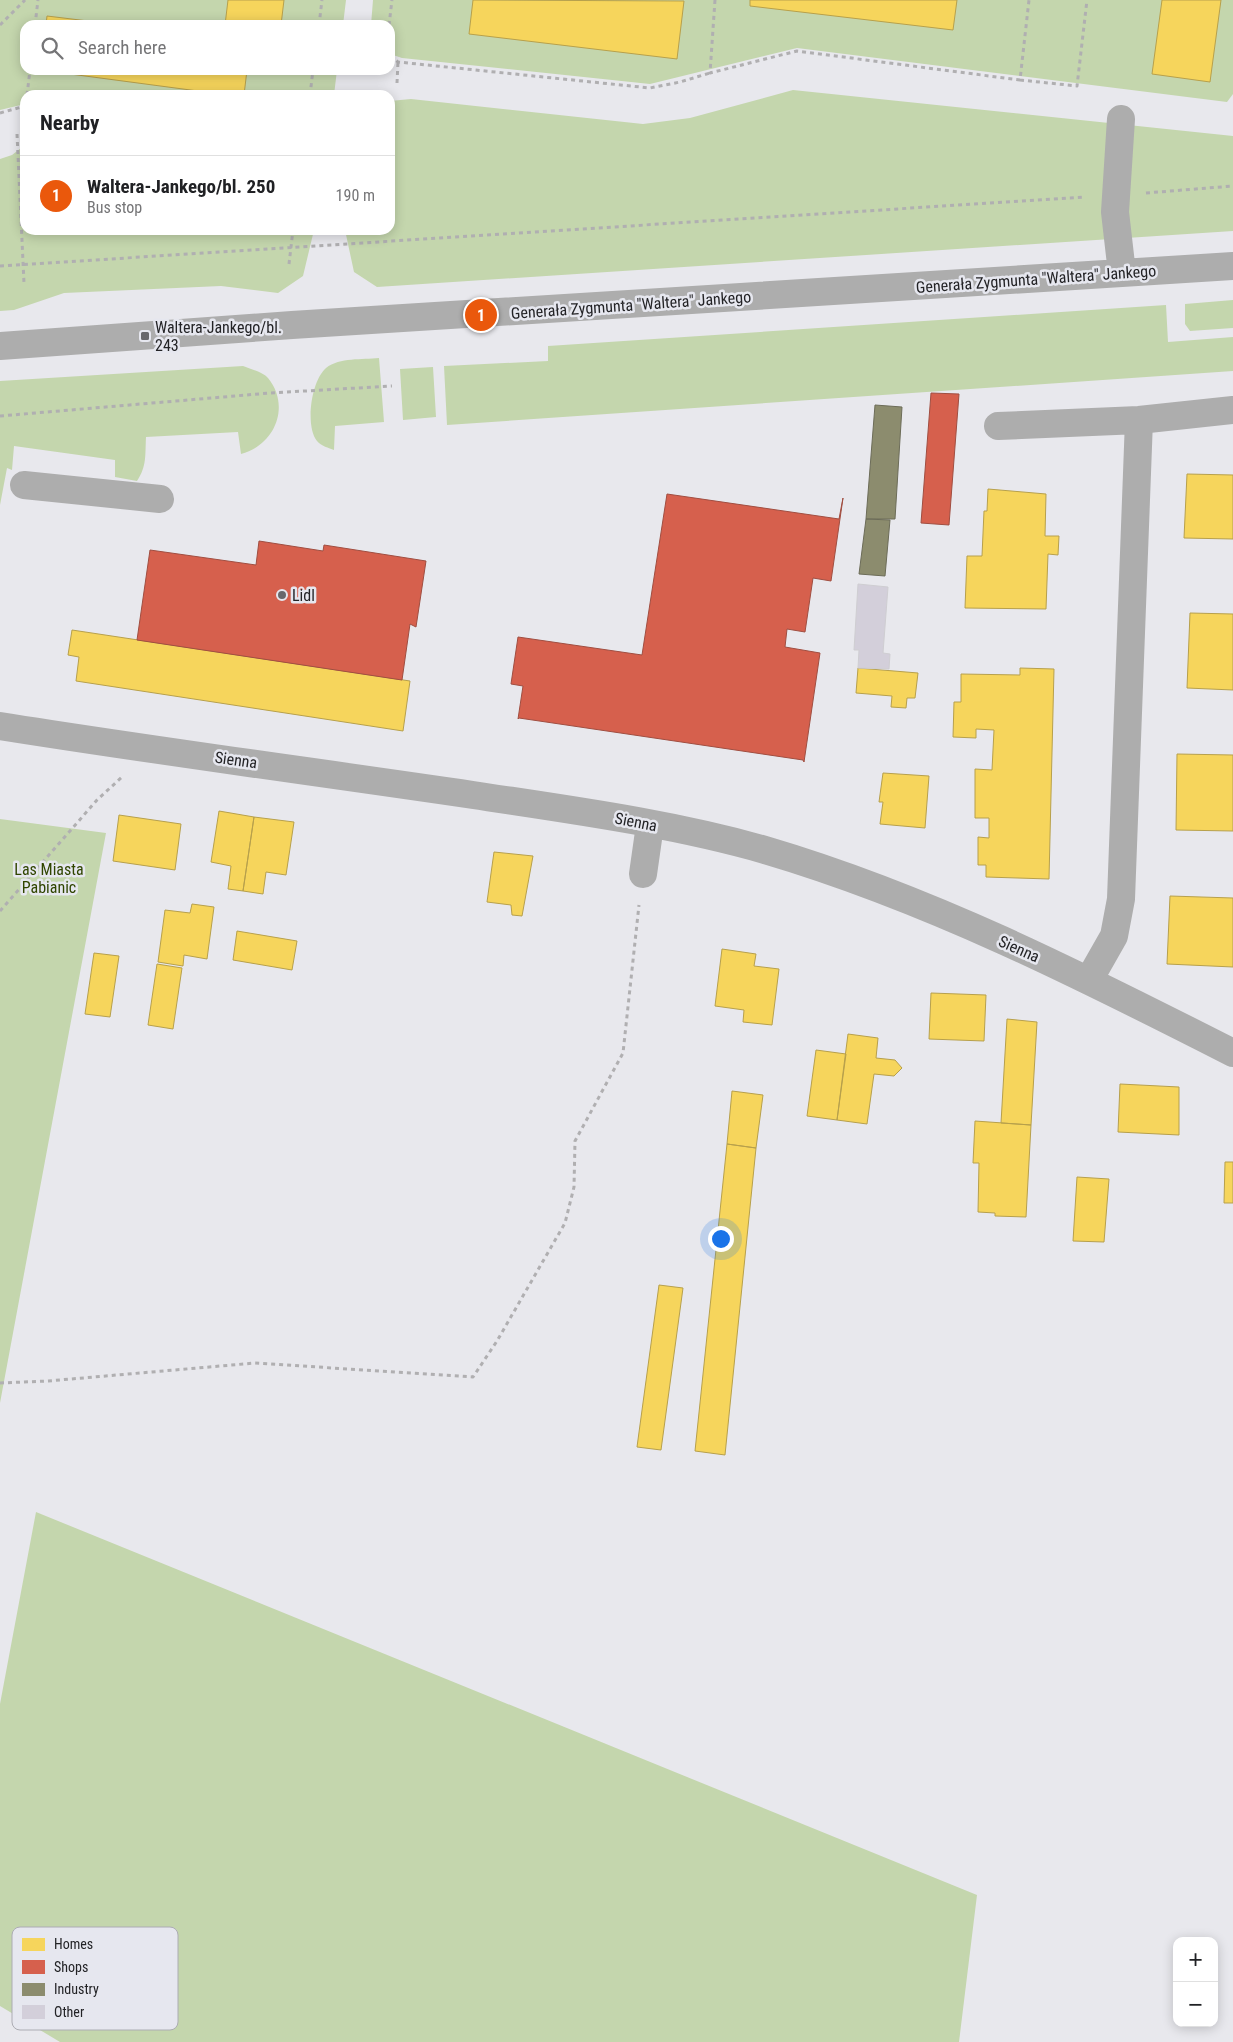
<!DOCTYPE html>
<meta charset="utf-8">
<style>
body{margin:0;font-family:"Roboto Condensed",sans-serif;background:#f6f6f6;color:#202124}
.controls{position:absolute;right:15px;bottom:15px;display:grid;overflow:hidden;border-radius:10px;box-shadow:0 2px 12px #0003}
.controls button{width:45px;height:45px;display:grid;place-items:center;padding:0;border:0;border-bottom:1px solid #e0e0e0;background:#fff;color:#202124;font:25px sans-serif}
.you{position:absolute;left:720px;top:1238px;width:18px;height:18px;margin:-12px;border:4px solid #fff;border-radius:50%;background:#1a73e8;box-shadow:0 0 0 8px #1a73e833}
.badge{display:grid;place-items:center;width:32px;height:32px;border-radius:50%;background:#ea580c;color:#fff;font-size:16px;font-weight:700}
.pin{position:absolute;translate:-50% -50%;border:2px solid #fff;box-shadow:0 1px 5px #0006}
.list{margin:0;padding:0;list-style:none}
h2{display:flex;justify-content:space-between;align-items:center;height:65px;margin:0;padding:0 20px;font-size:21px}
h2 small{font-size:16px;font-weight:400;color:#757577}
.list li{display:grid;grid-template-columns:32px 1fr auto;gap:15px;align-items:center;box-sizing:border-box;height:80px;padding:0 20px;border-top:1px solid #e0e0e0}
.list b{display:block;font-size:19px;white-space:nowrap}
.list p{margin:0;font-size:16px;white-space:nowrap;color:#757577}
.list em{font-size:16px;font-style:normal;color:#757577}
.icon{flex:none;width:28px;height:28px;fill:none;stroke:currentColor;stroke-width:2;stroke-linecap:round;stroke-linejoin:round}
.map{position:relative;flex:none;width:1233px;height:2042px;overflow:hidden}
.search{position:absolute;background:#fff;box-shadow:0 2px 12px #0003;left:20px;top:20px;width:375px;height:55px;display:flex;align-items:center;gap:12px;box-sizing:border-box;padding:0 18px;border-radius:15px;color:#757577;font-size:19px}
.panel{position:absolute;background:#fff;box-shadow:0 2px 12px #0003;left:20px;top:90px;width:375px;height:145px;border-radius:15px}
.map>svg:first-child{display:block}
</style>
<div class="map">
<svg width="1233" height="2042" viewBox="0 0 1233 2042">
<rect width="100%" height="100%" fill="#e8e8ed"/>
<path fill="#c4d6ad" d="M0 0H346L343 25H25V70H337L334 95H25V104L0 110Z
M373 0H1233V94L1227 102 797 48 650 84 402 58 390 54V25H371Z
M793 90 1233 136V231L377 287 354 272 345 230H390V101L411 99 643 124 690 118Z
M25 145V230H314L303 276 278 293 221 286 64 293 14 310 0 311V159L12 155Z
M1233 300V328L1190 331 1185 324V304Z
M1166 305 1168 342 1233 337V371L447 425 444 366 548 361V346Z
M379 358 384 422 335 426 334 450C329 448 321 446 317 441 305 426 311 381 326 368 340 357 362 360 379 358Z
M243 366C250 369 263 372 268 378 291 406 275 445 241 454L238 432 146 437C145 455 147 466 137 481L115 477V460L14 446 12 470 7 468 0 505V381Z
M433 367 436 417 403 420 400 369Z
M0 819 106 833 0 1403Z
M36 1512 977 1895 959 2042H60L0 2006V1704Z"/>
<path fill="#f6d55c" stroke="#b7a04c" d="M228 0H284L281 25H225Z
M473 0 684 1 677 59 469 34Z
M750 0H957L953 30 750 6Z
M1162 0H1221L1210 82 1152 74Z
M47 16 121 25H46Z
M40 70H247L244 95H228Z
M1187 474 1233 475V539L1184 538Z
M988 489 1046 494 1045 536H1059L1058 555 1048 554 1046 609 965 608 967 556H982L984 511H987Z
M1190 613 1233 614V690L1187 688Z
M72 630 410 681 403 731 76 681 79 657 68 655Z
M858 668 918 673 915 698H907L906 708 891 707 892 696 856 693Z
M1020 668 1054 669 1049 879 986 877V865H978V837L989 838V818H975V769L992 770 994 730 976 729V738L953 737 954 702H961V674L1020 675Z
M1177 754 1233 755V831L1176 830Z
M883 773 929 776 925 828 880 824 883 802H879Z
M219 811 254 817 243 891 228 889 231 866 211 862Z
M119 815 181 824 175 870 113 861Z
M254 817 294 822 286 875 266 872 263 894 243 891Z
M494 852 533 856 522 916 512 915 511 905 487 902Z
M1170 896 1233 898V967L1167 964Z
M192 904 214 907 207 959 184 955 183 966 158 962 165 910 190 913Z
M237 931 297 941 292 970 233 960Z
M722 949 756 954 754 966 779 969 772 1025 743 1022 744 1010 715 1006Z
M94 953 119 956 110 1017 85 1014Z
M157 964 182 968 173 1029 148 1025Z
M931 993 986 995 984 1041 929 1039Z
M1007 1019 1037 1022 1031 1125 1001 1123Z
M848 1034 878 1038 876 1058 895 1060 902 1068 894 1076 874 1074 867 1124 837 1120Z
M816 1050 846 1054 837 1120 807 1116Z
M1120 1084 1179 1087V1135L1118 1132Z
M732 1091 763 1095 756 1148 727 1144Z
M975 1121 1031 1125 1026 1217 995 1216V1213L978 1212 979 1163H973Z
M727 1144 756 1148 725 1455 695 1451Z
M1225 1162H1233V1203H1224Z
M1077 1177 1109 1179 1104 1242 1073 1241Z
M659 1285 683 1288 661 1450 637 1447Z"/>
<path fill="#d6604d" stroke="#a04e41" d="M931 393 959 394 949 525 921 523Z
M667 494 839 519 843 498 831 581 813 578 805 632 787 629 785 647 820 653 804 762 803 760 519 718 518 719 523 686 511 684 518 637 642 655Z
M259 541 323 551 324 545 426 561 416 627 410 624 402 680 137 640 150 550 256 565Z"/>
<path fill="#8c8c6e" stroke="#6c6c58" d="M875 405 902 407 895 519H866Z
M866 519 890 520 885 576 859 574Z"/>
<path fill="#d3cfda" stroke="#cfced2" d="M858 584 888 587 883 653 890 654 889 669 858 668 859 650H854Z"/>
<g fill="none" stroke-linecap="round" stroke-linejoin="round">
<path stroke="#b0afb1" stroke-width="3" stroke-dasharray="4 4" stroke-linecap="butt" d="M715 0 710 73 797 51 1020 80 1029 0
M0 25 25 0
M35 25 38 0
M319 25 322 0
M389 25 392 0
M390 56 398 62 650 88 680 82 710 73
M1020 80 1077 86 1087 0
M397 83 398 62
M27 95 30 70
M310 95 313 70
M0 113 25 106
M17 134 24 283
M1146 193 1233 186
M289 264 293 230
M0 266 1085 197
M0 416 270 393 392 386
M0 911 97 800 122 777
M0 1383 48 1381 255 1363 473 1377 497 1341 565 1223 574 1187 575 1141 623 1053 639 905"/>
<path stroke="#adadad" stroke-width="28" d="M1121 119 1115 212 1122 273
M0 346 292 325 1233 266
M998 426 1139 420 1233 410
M24 485 160 499
M0 726C157 751 316 772 473 795 571 810 670 823 765 850 928 898 1082 976 1233 1053
M643 874 650 825
M1089 980 1114 936 1121 899 1139 420"/>
</g>
<g fill="#68686c" stroke="#e6e7ef" stroke-width="2">
<rect x="140" y="331" width="10" height="10" rx="2.5"/>
<circle cx="282" cy="595" r="5"/>
</g>
<g text-anchor="middle" dominant-baseline="central" stroke-width="5" stroke-linejoin="round" paint-order="stroke">
<g font-size="16" fill="#232326" stroke="#e6e7ef">
<text transform="translate(1036 279) rotate(-4)">Generała Zygmunta "Waltera" Jankego</text>
<text transform="translate(631 305) rotate(-4)">Generała Zygmunta "Waltera" Jankego</text>
<text transform="translate(236 760) rotate(8)">Sienna</text>
<text transform="translate(636 822) rotate(11)">Sienna</text>
<text transform="translate(1019 949) rotate(24)">Sienna</text>
</g>
<g font-size="16" fill="#232326" stroke="#e6e7ef" text-anchor="start">
<text x="155" y="327">Waltera-Jankego/bl.<tspan x="155" dy="18">243</tspan></text>
<text x="292" y="595">Lidl</text>
</g>
<g font-size="16" fill="#304500" stroke="#e6e7ef">
<text x="49" y="869">Las Miasta<tspan x="49" dy="18">Pabianic</tspan></text>
</g>
</g>
<rect x="12" y="1927" width="166" height="103" rx="8" fill="#e6e7ef" stroke="#acacb3" stroke-width="1"/>
<rect x="22" y="1938" width="23" height="13" fill="#f6d55c"/>
<rect x="22" y="1960" width="23" height="14" fill="#d6604d"/>
<rect x="22" y="1983" width="23" height="13" fill="#8c8c6e"/>
<rect x="22" y="2005" width="23" height="14" fill="#d3cfda"/>
<g font-size="14" fill="#232326">
<text x="54" y="1949">Homes</text>
<text x="54" y="1972">Shops</text>
<text x="54" y="1994">Industry</text>
<text x="54" y="2017">Other</text>
</g>
</svg>
<div class="controls">
<button>+</button>
<button>−</button>
</div>
<div class="you"></div>
<div class="pin badge" style="left:481px;top:315px">1</div>
<div class="search"><svg class="icon" aria-label="search" viewBox="0 0 24 24"><circle cx="10" cy="10" r="6"/><path d="M15 15l6 6"/></svg>Search here</div>
<section class="panel">
<h2>Nearby<small></small></h2>
<ul class="list">
<li><span class="badge">1</span><div><b>Waltera-Jankego/bl. 250</b><p>Bus stop</p></div><em>190 m</em></li>
</ul>
</section>
</div>
